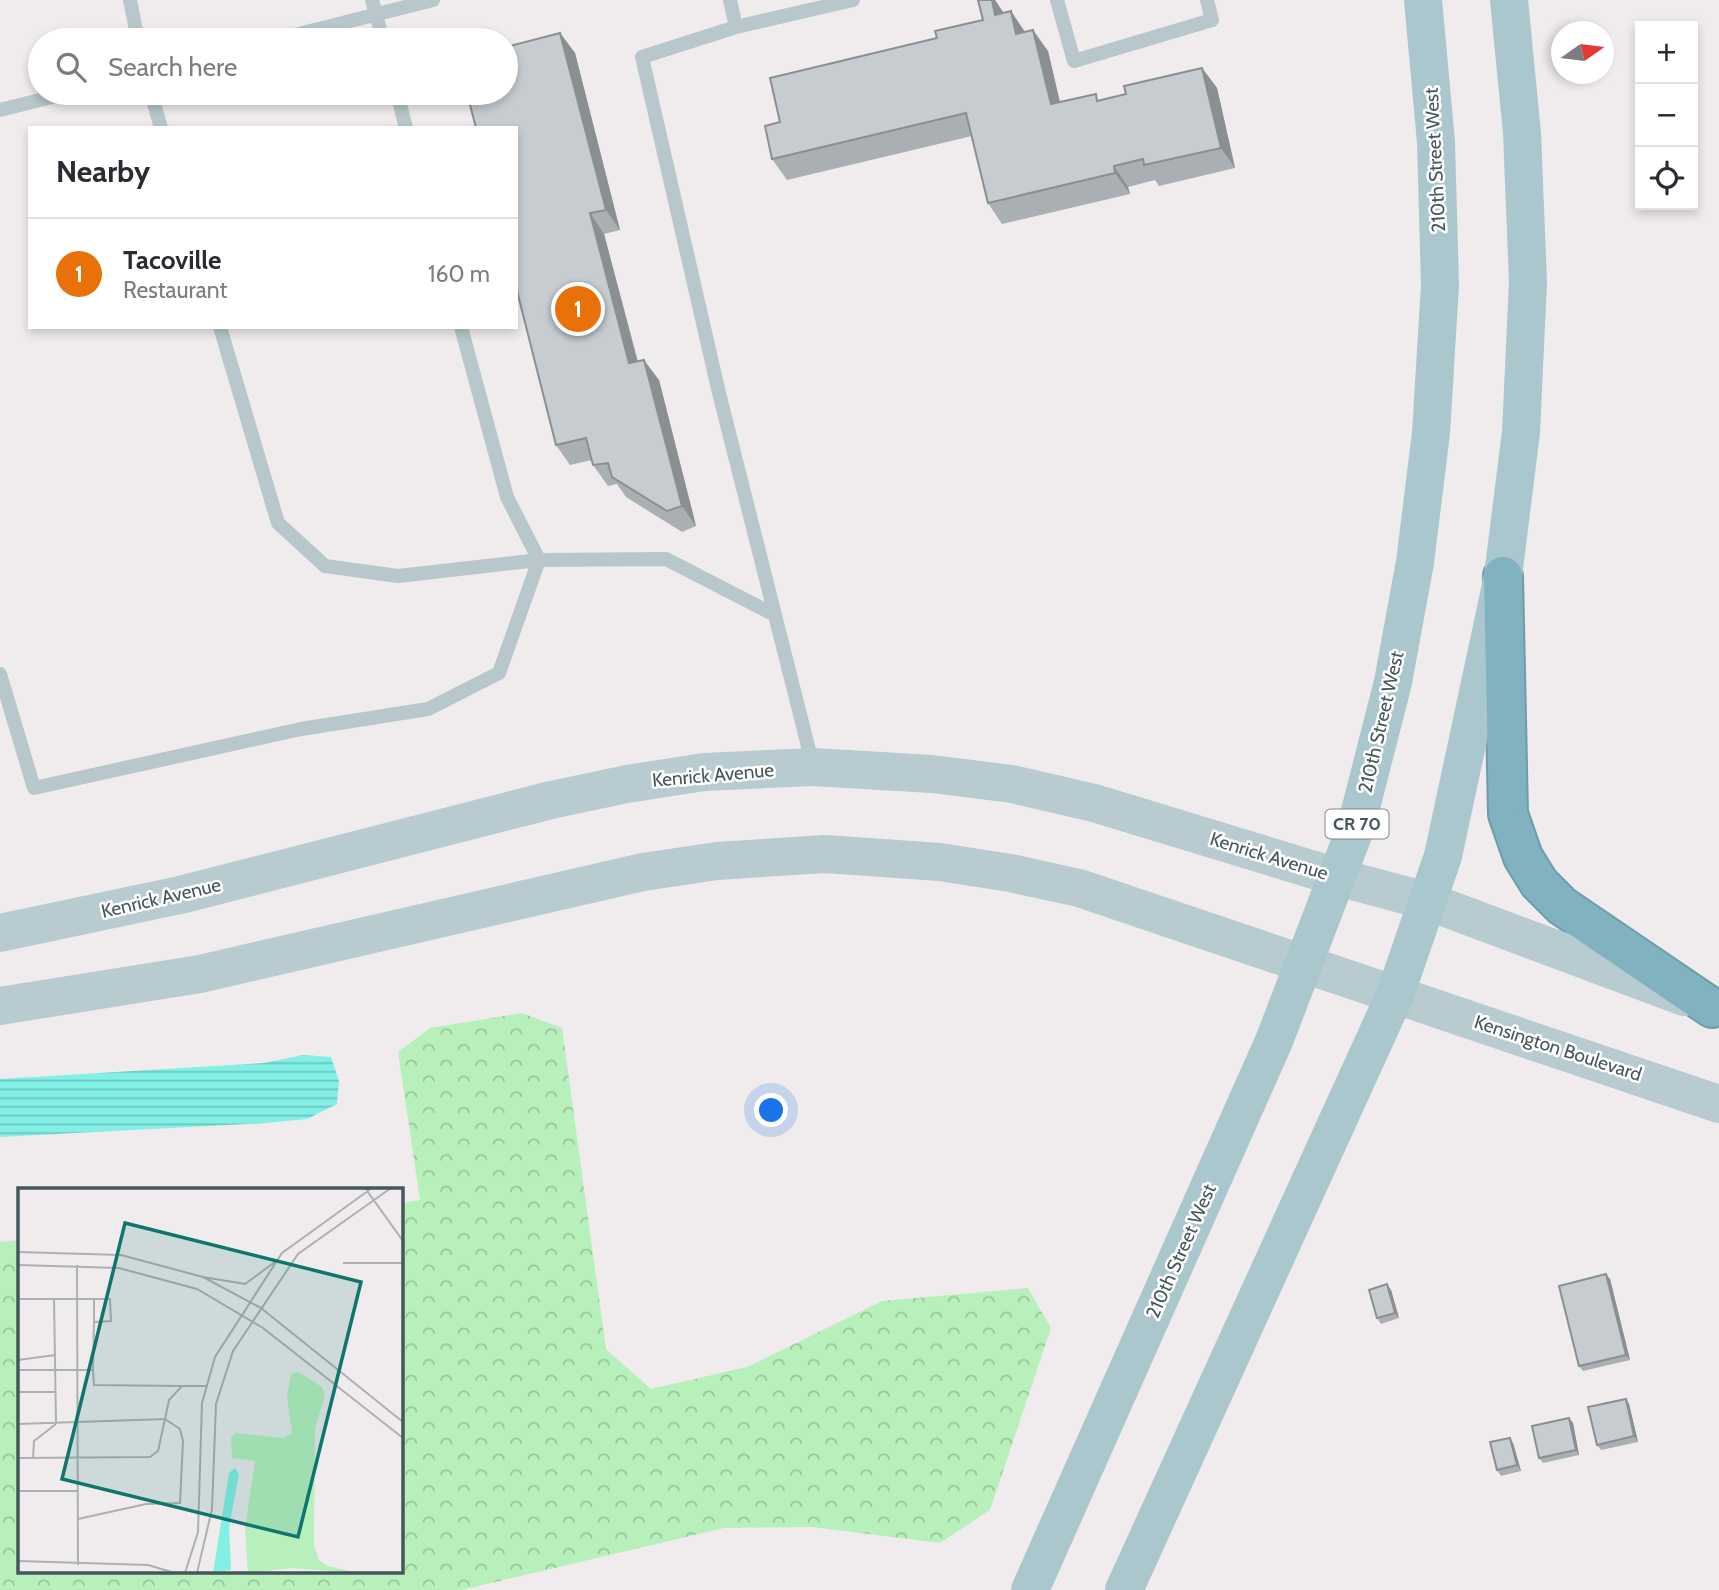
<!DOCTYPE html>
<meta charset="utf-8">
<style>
body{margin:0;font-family:Cabin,sans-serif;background:#f7f7f7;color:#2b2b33}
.controls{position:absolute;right:21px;top:21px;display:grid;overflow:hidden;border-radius:0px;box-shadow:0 4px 10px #0003}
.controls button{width:63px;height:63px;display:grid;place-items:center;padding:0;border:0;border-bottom:2px solid #e1e1e2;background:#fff;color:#2b2b33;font:35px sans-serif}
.compass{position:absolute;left:1551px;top:21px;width:63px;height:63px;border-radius:50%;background:#fff;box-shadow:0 4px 10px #0003;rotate:76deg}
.you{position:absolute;left:772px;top:1111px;width:24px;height:24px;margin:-18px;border:5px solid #fff;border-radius:50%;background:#1a73e8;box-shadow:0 0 0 10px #1a73e833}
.badge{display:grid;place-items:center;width:46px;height:46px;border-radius:50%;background:#1f6684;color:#fff;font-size:23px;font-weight:700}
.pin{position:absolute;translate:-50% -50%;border:4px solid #fff;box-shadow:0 2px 7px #0006}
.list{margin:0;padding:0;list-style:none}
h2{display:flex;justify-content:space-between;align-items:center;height:91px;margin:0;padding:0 28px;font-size:30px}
h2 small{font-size:23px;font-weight:400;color:#7c7c81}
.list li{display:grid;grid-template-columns:46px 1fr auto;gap:21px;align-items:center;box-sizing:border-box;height:112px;padding:0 28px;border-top:2px solid #e1e1e2}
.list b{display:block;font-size:26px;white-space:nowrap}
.list p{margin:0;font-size:23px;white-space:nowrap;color:#7c7c81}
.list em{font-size:23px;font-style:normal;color:#7c7c81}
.icon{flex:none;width:38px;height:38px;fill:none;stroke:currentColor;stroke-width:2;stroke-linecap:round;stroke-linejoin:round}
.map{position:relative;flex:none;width:1719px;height:1590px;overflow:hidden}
.search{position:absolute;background:#fff;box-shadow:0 4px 10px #0003;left:28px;top:28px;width:490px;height:77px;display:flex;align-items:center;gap:18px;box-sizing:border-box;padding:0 24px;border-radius:38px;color:#7c7c81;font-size:26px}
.panel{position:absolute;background:#fff;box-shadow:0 4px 10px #0003;left:28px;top:126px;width:490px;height:203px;border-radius:0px}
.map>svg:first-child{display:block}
</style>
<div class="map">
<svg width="1719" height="1590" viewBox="0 0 1719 1590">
<defs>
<pattern id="forest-crowns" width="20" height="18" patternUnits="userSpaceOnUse" patternTransform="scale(1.75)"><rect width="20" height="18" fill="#b8f0bc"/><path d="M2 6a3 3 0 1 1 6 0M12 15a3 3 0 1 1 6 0" fill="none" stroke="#97c59c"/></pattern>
<pattern id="water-rules" width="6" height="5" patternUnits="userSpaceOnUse" patternTransform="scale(1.75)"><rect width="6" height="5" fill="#82f0e5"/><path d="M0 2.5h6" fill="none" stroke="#6cc5bd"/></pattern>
</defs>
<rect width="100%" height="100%" fill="#f0eced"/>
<path fill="url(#forest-crowns)" d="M522 1013 562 1028 606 1349 651 1389 747 1367 882 1301 1028 1288 1051 1328 990 1510 940 1543 812 1527 724 1528 461 1590H0V1242L19 1240V1571H401V1203L420 1200 398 1052 430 1028Z"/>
<path fill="url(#water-rules)" d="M303 1055 331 1057 339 1081 337 1104 307 1119 266 1123 0 1137V1079L264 1063Z"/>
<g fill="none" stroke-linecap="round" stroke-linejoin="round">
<defs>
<path id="highway" d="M1503 576 1508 814 1523 857 1539 883 1562 906 1712 1008"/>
</defs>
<use href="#highway" stroke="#6d9daa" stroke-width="42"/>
<path stroke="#b7c7cb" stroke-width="14" d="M130 0 138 40
M372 0 383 40
M730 0 736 27 642 57 719 393 775 615
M1057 0 1074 61 1212 20 1207 0
M736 27 853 0
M275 40 433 0
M151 93 161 128
M397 93 406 128
M0 110 68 93
M220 327 278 523 325 566 398 576 539 560 507 497 461 327
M0 674 34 788 301 729 428 709 499 673 539 560 666 559 775 615 813 766"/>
<path stroke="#b7cbd0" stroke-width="38" d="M0 933 180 895 551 800 627 784 704 772 813 767 932 774 1012 784 1094 803 1337 877 1427 901 1684 997
M0 1006 200 974 643 872 717 861 825 854 940 862 1010 873 1079 888 1719 1104"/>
<path stroke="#aac7cd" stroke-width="38" d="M1030 1590 1274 1041 1356 827 1393 682 1415 562 1431 433 1440 285 1436 142 1423 0
M1124 1590 1395 995 1443 856 1503 576 1521 432 1528 282 1522 133 1509 0"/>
<use href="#highway" stroke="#81b2bf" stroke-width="38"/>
</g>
<path fill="#aaafb3" d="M978 0H995L1004 13 1048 51 1060 102 1100 100 1126 94 1202 68 1217 88 1235 168 1159 186 1155 180 1128 187 1130 194 1002 224 988 203 972 136 787 180 772 159 780 122 937 38 983 20Z
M560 33 575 53 620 230 604 234 638 361 659 380 696 526 682 532 626 497 617 484 608 486 593 465 592 460 570 465 556 445Z
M1610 1279 1630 1360 1583 1371 1579 1366Z
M1391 1290 1399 1318 1381 1324 1377 1318Z
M1626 1399 1629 1404 1638 1442 1601 1450 1597 1445Z
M1569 1418 1573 1423 1579 1455 1543 1463 1539 1458Z
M1513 1443 1521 1471 1501 1476 1497 1470Z"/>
<path fill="#8b8f92" d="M992 0H995L1004 14 995 15Z
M1011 11 1025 32 1016 34Z
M1033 30 1048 51 1065 125 1051 104Z
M560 33 575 53 620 230 606 210Z
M1202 68 1217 88 1235 168 1221 148Z
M1114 166 1128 187 1130 194 1115 173Z
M590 213 604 234 643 383 629 363Z
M644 360 659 380 696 526 682 506Z
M1606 1274 1610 1279 1630 1360 1626 1355Z
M1387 1284 1391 1290 1399 1318 1395 1313Z
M1626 1399 1629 1404 1638 1442 1634 1436Z
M1569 1418 1573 1423 1579 1455 1576 1450Z
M1510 1438 1513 1443 1521 1471 1517 1465Z"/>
<path fill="#c6ccd0" stroke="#8b8f92" stroke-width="2" d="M978 0H992L995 15 1011 11 1016 34 1033 30 1051 104 1096 94 1097 101 1126 94 1124 86 1202 68 1221 148 1144 165 1143 159 1114 166 1115 173 988 203 966 113 772 159 765 126 780 122 770 78 937 38 935 31 983 20Z
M560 33 606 210 590 213 629 363 644 360 682 506 667 511 612 477 608 463 593 465 586 438 556 445 516 287V128H476L467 93H506V47Z
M1606 1274 1626 1355 1579 1366 1559 1286Z
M1387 1284 1395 1313 1377 1318 1369 1290Z
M1626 1399 1634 1436 1597 1445 1588 1407Z
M1569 1418 1576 1450 1539 1458 1532 1426Z
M1510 1438 1517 1465 1497 1470 1490 1442Z"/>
<g text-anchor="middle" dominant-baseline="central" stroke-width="5" stroke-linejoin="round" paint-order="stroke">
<rect fill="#fff" stroke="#7c898c" stroke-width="2" x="1325.5" y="809.5" width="63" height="29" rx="5"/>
<g font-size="18" font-weight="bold" fill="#44575b">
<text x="1357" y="824">CR 70</text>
</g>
<g font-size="19" fill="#44575b" stroke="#fff">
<text transform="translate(1435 160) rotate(-93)">210th Street West</text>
<text transform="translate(1381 722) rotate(-77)">210th Street West</text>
<text transform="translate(713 775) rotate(-5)">Kenrick Avenue</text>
<text transform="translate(1269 856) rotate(17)">Kenrick Avenue</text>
<text transform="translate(161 898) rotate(-13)">Kenrick Avenue</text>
<text transform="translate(1558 1048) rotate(18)">Kensington Boulevard</text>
<text transform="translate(1181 1251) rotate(-66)">210th Street West</text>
</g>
</g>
<g transform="translate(18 1188)">
<rect width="385" height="385" fill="#f0eced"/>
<path d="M280 184 304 199 307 208 297 240 296 357 301 372 310 378 340 385 273 380 230 385 227 341 237 273 214 270 213 250 217 245 266 250 274 245 269 208 273 186Z" fill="#b8f0bc"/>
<path d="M217 280 221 286 211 340 213 382 195 385 211 285Z" fill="#82f0e5"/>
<path fill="none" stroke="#abb0b3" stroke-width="2" d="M347 0 385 53M0 64 103 67 185 89 243 120 385 234M325 75H385M0 77 101 80 179 101 245 140 385 250M59 77 60 377M185 89 227 96 257 74M36 110 38 236M0 111H92L93 133 76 134 75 182M76 112V134M0 172 37 167M0 182H75L76 197 164 198M0 204H38M0 236 147 231 140 263 132 269 0 270M15 270 16 253 38 236M0 303H60M60 331 128 316 162 315 165 253 162 241 147 231 151 212 164 198H188M0 373 130 377 157 385M167 385 180 344 184 215 197 169 264 65 354 0M179 385 194 321 198 216 215 163 280 66 373 0"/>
<path fill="#0f766e" fill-opacity="0.15" stroke="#0f766e" stroke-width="3.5" d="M107 35 343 94 280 349 44 291Z"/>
<rect width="385" height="385" fill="none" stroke="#44575b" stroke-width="3.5"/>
</g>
</svg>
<div class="controls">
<button>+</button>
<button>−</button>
<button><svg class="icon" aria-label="locate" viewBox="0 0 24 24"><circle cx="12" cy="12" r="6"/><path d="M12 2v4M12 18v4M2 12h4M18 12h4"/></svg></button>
</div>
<svg class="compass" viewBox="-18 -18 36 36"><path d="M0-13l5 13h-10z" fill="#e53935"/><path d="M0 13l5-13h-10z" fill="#7c7c81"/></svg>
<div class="you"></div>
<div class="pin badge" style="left:578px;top:309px;background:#e8710a">1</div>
<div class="search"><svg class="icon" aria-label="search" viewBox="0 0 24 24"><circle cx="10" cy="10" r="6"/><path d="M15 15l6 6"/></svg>Search here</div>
<section class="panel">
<h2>Nearby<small></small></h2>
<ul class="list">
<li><span class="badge" style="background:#e8710a">1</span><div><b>Tacoville</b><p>Restaurant</p></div><em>160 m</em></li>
</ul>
</section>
</div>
